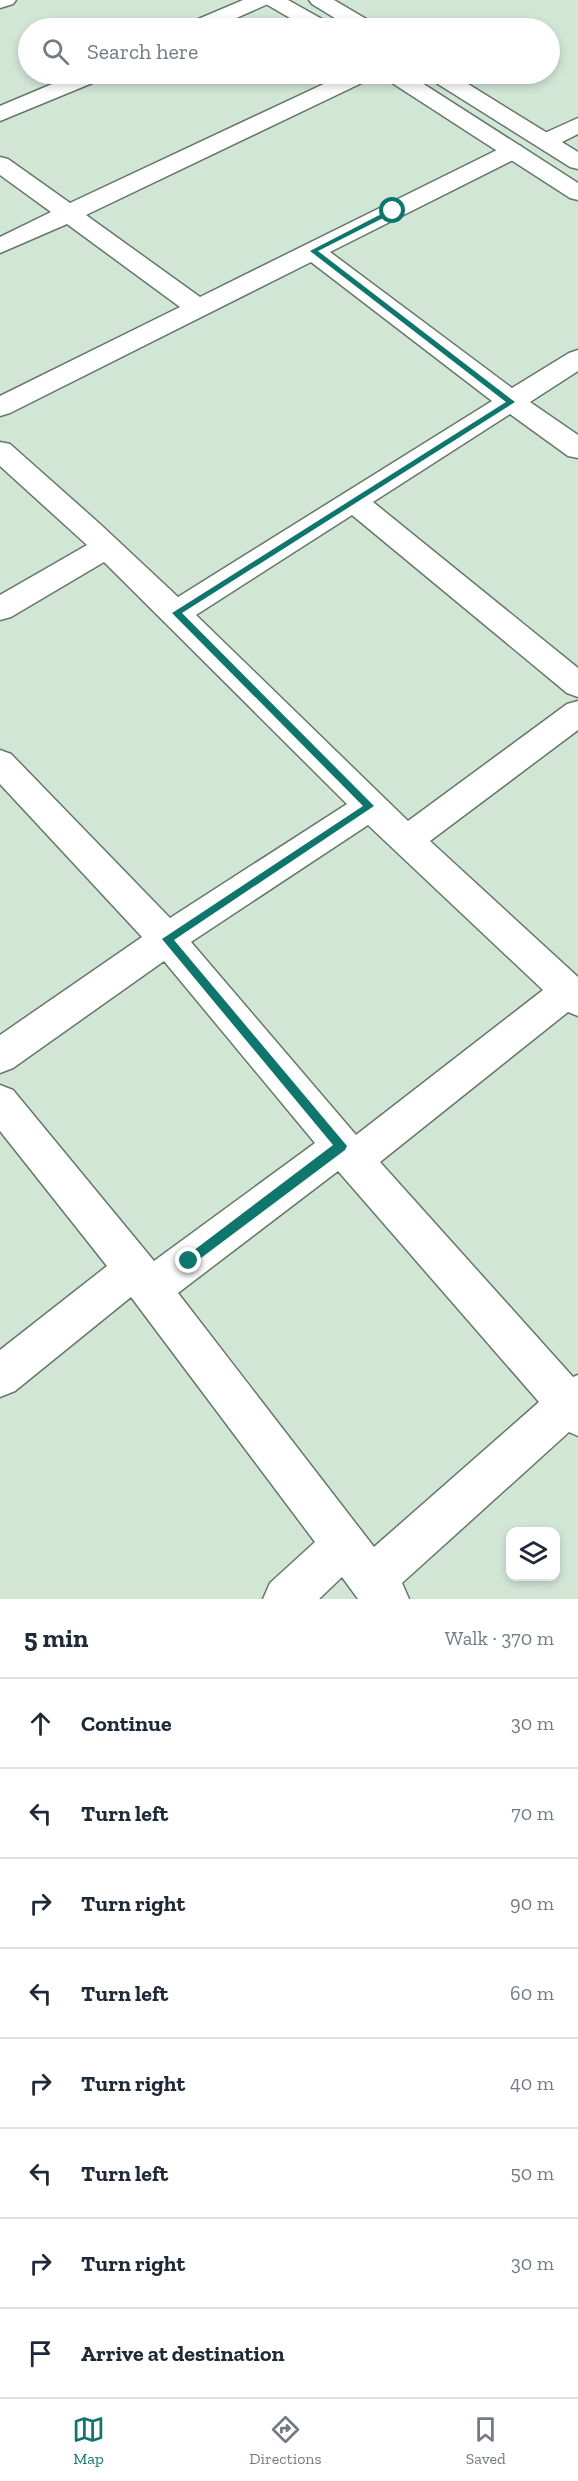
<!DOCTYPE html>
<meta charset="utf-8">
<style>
body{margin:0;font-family:"Zilla Slab",serif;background:#f2f2f3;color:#1f2937}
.controls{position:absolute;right:18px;bottom:18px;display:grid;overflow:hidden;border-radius:12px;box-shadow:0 3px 9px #0003}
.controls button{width:54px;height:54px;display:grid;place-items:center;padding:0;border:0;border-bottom:2px solid #e0e1e3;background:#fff;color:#1f2937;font:30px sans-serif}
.stop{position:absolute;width:18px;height:18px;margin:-14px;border:4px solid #0f766e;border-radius:50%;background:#fff}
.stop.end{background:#0f766e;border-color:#fff;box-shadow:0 2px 6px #0008}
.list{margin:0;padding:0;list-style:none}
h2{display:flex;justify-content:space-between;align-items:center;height:78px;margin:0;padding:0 24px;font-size:26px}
h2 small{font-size:20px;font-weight:400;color:#747a83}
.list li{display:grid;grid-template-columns:39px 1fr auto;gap:18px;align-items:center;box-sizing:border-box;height:90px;padding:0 24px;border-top:2px solid #e0e1e3}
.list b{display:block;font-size:22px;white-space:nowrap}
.list em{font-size:20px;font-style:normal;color:#747a83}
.icon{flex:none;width:33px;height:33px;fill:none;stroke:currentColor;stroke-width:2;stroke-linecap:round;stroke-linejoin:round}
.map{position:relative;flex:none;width:578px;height:1599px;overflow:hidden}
.search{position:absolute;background:#fff;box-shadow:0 3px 9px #0003;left:18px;right:18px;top:18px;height:66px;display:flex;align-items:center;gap:15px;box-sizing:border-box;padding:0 21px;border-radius:33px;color:#747a83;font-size:22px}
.sheet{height:798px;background:#fff}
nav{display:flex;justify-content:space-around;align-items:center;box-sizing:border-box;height:84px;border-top:2px solid #e0e1e3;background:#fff;font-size:16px;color:#747a83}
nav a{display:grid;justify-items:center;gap:3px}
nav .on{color:#0f766e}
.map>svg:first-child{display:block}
</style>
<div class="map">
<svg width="578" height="1599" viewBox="0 0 578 1599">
<rect width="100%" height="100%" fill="#d2e6d6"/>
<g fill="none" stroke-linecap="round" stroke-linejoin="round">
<defs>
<path id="minor" d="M0 0H16L13 4 0 8Z
M243 0H271L268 4 214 28H186L189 23Z
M76 74H105L102 79 0 121V106Z
M345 74H373L370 79 86 215 200 297 505 146 513 144 521 146 525 151 521 156 330 252 512 388 569 353 578 350V371L530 402 578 435V458L568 456 510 414 373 502 578 668V697L567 693 352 515 196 615 408 821 567 704 578 701V730L430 841 578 977V1016L568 1012 380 1162 573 1377 578 1375V1436L569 1432 402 1583 409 1599H358L342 1577 319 1599H263L270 1583 315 1542 131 1297 15 1391 0 1397V1350L107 1266 0 1131V1085L13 1090 154 1261 315 1143 164 961 13 1068 0 1073V1035L142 937 0 784V750L11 754 170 918 347 804 104 562 11 617 0 620V595L87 545 0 466V442L10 444 100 524 178 597 492 401 311 262 10 413 0 416V396L180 307 67 224 0 253V237L51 212 0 175V157L8 159 70 203ZM368 825 543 990 356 1135 191 942ZM338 1171 539 1402 374 1547 178 1293Z
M578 118V134L554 146 546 148 538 146 534 141 538 136Z"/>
<path id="secondary" d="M263 0H288L329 23 332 28H307L266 4Z
M309 0H334L373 23 376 28H351L312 4Z
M383 74H408L578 183V200L570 198 386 79Z
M427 74H452L578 152V169L570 167 430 79Z"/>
</defs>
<use href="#minor" stroke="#657769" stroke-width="3"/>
<use href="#secondary" stroke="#657769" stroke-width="3"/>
<use href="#minor" fill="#fff" fill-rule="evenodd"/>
<use href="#secondary" fill="#fff" fill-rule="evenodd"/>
</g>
<path fill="#0f766e" d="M391 209 397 211 318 251 515 402 182 613 374 806 174 940 347 1146 345 1150 189 1267 185 1265V1257L333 1145 162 939 363 806 172 613 506 402 310 251Z"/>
</svg>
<div class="controls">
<button><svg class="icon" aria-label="layers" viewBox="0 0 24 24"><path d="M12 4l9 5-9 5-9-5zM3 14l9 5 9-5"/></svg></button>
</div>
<div class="stop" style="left:393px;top:211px"></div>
<div class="stop end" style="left:189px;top:1261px"></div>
<div class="search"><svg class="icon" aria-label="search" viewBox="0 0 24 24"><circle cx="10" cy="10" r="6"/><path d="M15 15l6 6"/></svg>Search here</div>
</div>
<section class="sheet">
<h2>5 min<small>Walk · 370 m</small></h2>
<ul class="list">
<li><svg class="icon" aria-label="ahead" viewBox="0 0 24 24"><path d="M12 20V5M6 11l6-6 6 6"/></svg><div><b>Continue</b></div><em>30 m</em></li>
<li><svg class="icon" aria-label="left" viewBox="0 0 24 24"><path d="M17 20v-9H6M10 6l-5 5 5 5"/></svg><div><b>Turn left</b></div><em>70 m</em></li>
<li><svg class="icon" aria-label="right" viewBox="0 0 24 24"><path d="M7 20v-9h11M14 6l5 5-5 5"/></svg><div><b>Turn right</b></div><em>90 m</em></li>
<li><svg class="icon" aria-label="left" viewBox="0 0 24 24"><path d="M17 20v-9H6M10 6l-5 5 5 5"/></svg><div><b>Turn left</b></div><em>60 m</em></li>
<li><svg class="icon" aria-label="right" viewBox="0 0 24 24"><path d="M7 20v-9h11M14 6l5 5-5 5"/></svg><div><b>Turn right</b></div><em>40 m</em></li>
<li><svg class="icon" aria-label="left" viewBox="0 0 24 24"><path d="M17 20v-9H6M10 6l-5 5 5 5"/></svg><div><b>Turn left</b></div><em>50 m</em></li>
<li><svg class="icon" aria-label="right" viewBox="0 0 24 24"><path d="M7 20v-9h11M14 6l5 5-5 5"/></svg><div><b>Turn right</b></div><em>30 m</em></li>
<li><svg class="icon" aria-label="arrive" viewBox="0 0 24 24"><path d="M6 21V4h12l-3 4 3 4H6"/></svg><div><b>Arrive at destination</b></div></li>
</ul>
</section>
<nav>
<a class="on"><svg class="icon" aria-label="map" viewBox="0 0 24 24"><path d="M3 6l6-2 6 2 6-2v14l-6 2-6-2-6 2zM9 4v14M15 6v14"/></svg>Map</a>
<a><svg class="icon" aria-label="directions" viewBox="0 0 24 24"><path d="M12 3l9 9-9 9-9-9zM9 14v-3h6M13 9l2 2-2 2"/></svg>Directions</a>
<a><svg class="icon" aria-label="saved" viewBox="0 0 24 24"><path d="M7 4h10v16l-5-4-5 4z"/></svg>Saved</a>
</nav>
